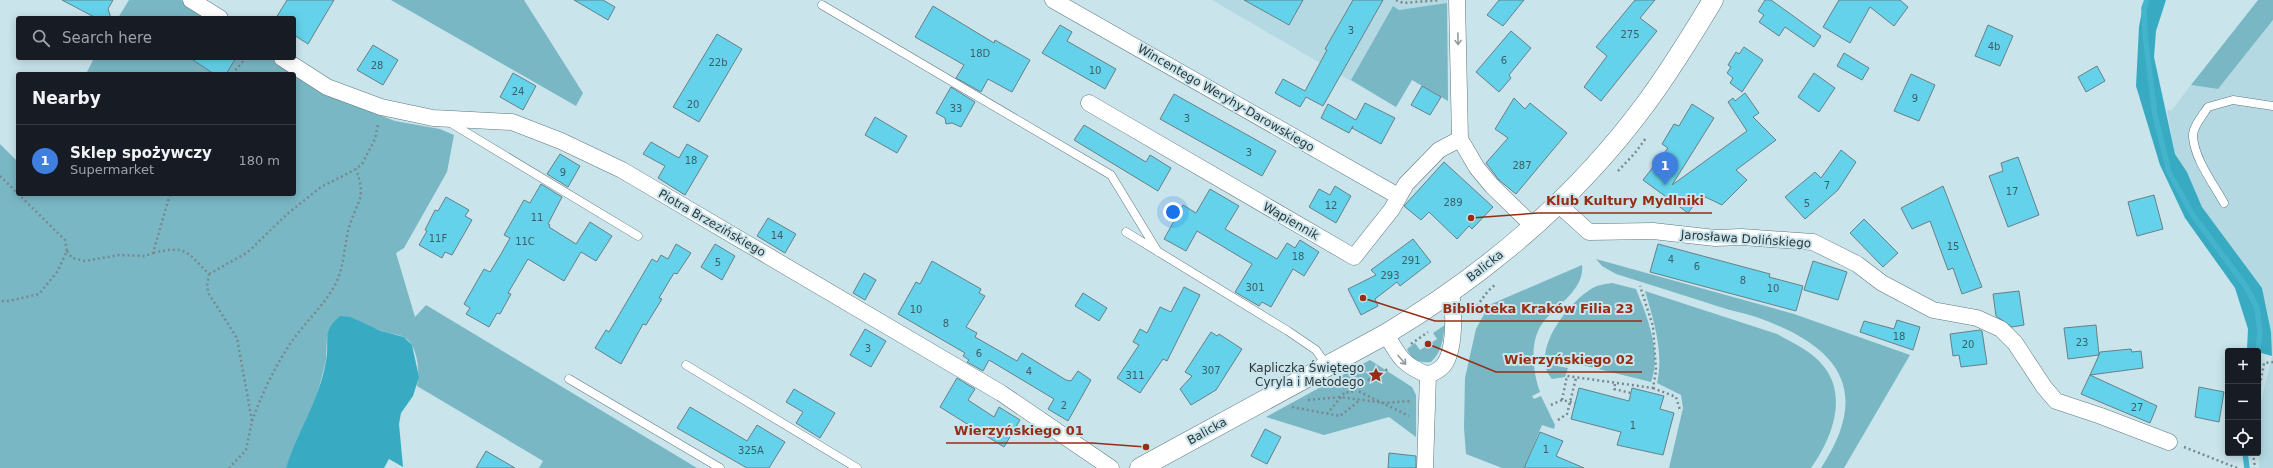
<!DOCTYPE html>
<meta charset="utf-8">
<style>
body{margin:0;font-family:"DejaVu Sans",sans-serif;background:#242831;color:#f1f3f6}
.controls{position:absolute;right:12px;bottom:12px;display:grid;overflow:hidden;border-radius:4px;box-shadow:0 2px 10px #0003}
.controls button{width:36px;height:36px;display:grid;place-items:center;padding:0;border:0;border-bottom:1px solid #363941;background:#171b24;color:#f1f3f6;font:20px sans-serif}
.you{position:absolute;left:1173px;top:212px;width:14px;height:14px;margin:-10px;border:3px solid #fff;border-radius:50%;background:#1a73e8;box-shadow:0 0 0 6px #1a73e833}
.badge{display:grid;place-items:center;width:26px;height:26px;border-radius:50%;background:#2563eb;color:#fff;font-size:13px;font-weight:700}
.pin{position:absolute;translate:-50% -33px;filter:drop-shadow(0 1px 2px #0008)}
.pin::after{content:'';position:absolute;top:21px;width:14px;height:12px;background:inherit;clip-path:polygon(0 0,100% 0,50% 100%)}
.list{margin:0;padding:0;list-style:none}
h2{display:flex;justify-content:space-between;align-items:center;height:52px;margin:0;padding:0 16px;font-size:17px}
h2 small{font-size:13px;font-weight:400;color:#9ea1a6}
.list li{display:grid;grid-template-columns:26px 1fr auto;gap:12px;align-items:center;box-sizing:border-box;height:72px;padding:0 16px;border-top:1px solid #363941}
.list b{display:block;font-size:15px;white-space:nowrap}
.list p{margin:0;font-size:13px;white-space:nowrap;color:#9ea1a6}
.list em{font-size:13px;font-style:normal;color:#9ea1a6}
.icon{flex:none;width:22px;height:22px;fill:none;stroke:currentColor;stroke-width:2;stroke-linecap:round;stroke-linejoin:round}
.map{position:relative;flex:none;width:2273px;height:468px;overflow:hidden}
.search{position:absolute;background:#171b24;box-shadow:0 2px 10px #0003;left:16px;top:16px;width:280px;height:44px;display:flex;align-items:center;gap:10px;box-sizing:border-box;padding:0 14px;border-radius:4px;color:#9ea1a6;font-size:15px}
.panel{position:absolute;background:#171b24;box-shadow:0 2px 10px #0003;left:16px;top:72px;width:280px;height:124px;border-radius:4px}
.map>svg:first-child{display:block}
</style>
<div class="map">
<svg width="2273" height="468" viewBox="0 0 2273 468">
<rect width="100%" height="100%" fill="#c9e4eb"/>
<path fill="#b5d9e2" d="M1212 0H1447L1448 101 1412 80 1396 107Z
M2273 20V468H2259L2258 415 2272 356 2262 288 2202 207 2187 172 2175 154 2167 110H2172L2191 85 2218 89Z"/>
<path fill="#7ab7c5" d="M129 0H181L210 18H118Z
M391 0H524L583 93 576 106Z
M2258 0H2273V20L2218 89 2191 85Z
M1447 3 1448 101 1412 80 1396 107 1351 80 1393 6 1399 10Z
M94 58H274L341 100 395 121 440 129 454 135 447 172 404 248 396 253 415 317 426 305 697 468H539L543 461 417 386C420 372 418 345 404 337 398 334 389 334 382 331 372 328 361 322 351 317L327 337 326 360 315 404 286 468H0V144L18 162V194H294V74H86Z
M1596 259 1794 314 1910 355 1844 468H1821C1874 388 1836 345 1756 317 1744 313 1732 311 1720 307 1686 296 1651 285 1616 274L1602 266Z
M1582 265C1585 290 1556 305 1542 324 1529 342 1533 373 1540 392L1532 396 1534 399 1541 396 1555 425 1554 429 1542 425 1524 468H1502L1466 454 1464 428 1465 378 1476 329 1489 305Z
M1612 283 1636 289C1647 316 1662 353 1651 382L1558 359 1557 366 1568 368 1565 377 1552 379C1529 353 1567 304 1591 289 1597 285 1605 284 1612 283Z
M1645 291 1777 334C1791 342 1807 349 1819 361 1850 392 1833 437 1811 468H1669L1683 408 1681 395 1657 383C1664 353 1654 321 1645 291Z
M1445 325C1443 339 1442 352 1431 362 1420 363 1412 361 1407 349L1415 343 1420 350 1437 339 1433 333Z
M1370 360 1412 387 1416 395V437L1389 417 1324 435 1266 417Z"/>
<path fill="#38abc3" d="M2144 0H2166L2156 31 2154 57 2175 154 2187 172 2202 207 2262 288 2271 332 2272 356 2247 349 2248 329 2235 288 2185 218 2160 165 2136 86 2139 27Z
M340 316 351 317 381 331 404 337 412 345 419 377 413 396 401 413 399 424 403 467 389 459 384 468H286C298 430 319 402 326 361 330 340 321 332 340 316Z"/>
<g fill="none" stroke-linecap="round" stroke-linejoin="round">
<path stroke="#43b4cc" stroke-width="5.5" d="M2147 0 2144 8 2145 34 2155 115 2169 172 2192 214 2247 288 2257 308 2260 333 2258 351
M2245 453 2247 468"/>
</g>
<path fill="#64d2ea" stroke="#688087" d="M62 0H113L108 9 111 18H96Z
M287 0H334L308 44 294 35V18H276Z
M574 0H603L615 7 608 20Z
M1244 0H1303L1289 25Z
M1353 0H1383L1323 106 1306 97 1300 107 1275 93 1283 79 1305 91 1327 50 1325 49Z
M1499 0H1524L1503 26 1487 15Z
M1635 0H1655L1640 18 1657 31 1601 101 1584 87 1607 56 1596 47Z
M1765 0H1771L1821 36 1814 47 1785 27 1779 36 1759 22 1764 15 1758 11Z
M1839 0H1900L1908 7 1894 26 1870 7 1850 43 1823 27Z
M933 6 994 43 995 40 1030 60 1012 92 988 79 981 92 956 78 964 65 915 37Z
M1060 25 1072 32 1067 41 1116 69 1105 89 1042 53Z
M1988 25 2013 36 2000 66 1975 56Z
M1511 31 1531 48 1509 75 1511 78 1499 92 1476 72Z
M717 34 742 49 699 122 673 107Z
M373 45 398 60 383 85 357 70Z
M1744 47 1763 60 1742 92 1730 83 1733 78 1727 73 1731 67 1728 65 1736 52 1739 54Z
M1844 53 1869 68 1862 80 1837 66Z
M190 58H236L226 74H214Z
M2097 66 2105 81 2086 92 2078 77Z
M513 73 536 86 523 110 500 97Z
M1814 73 1835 88 1819 112 1798 97Z
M1911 74 1935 85 1919 121 1894 111Z
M1422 86 1441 97 1430 115 1411 105Z
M951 87 975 102 961 127 952 123 946 124 945 118 936 113Z
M1745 93 1759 113 1753 117 1776 140 1736 170 1747 180 1722 205 1701 195 1688 213 1643 180 1668 148 1662 144 1674 124 1679 126 1692 104 1714 118 1672 185 1747 131 1728 102 1733 98 1735 101Z
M1174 94 1276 151 1262 176 1160 119Z
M1514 98 1525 109 1530 103 1567 133 1516 194 1499 180 1486 163 1508 138 1495 129Z
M1365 103 1395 118 1381 144 1352 128 1353 126 1349 133 1321 118 1328 104 1356 120Z
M875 117 907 136 897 153 865 135Z
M1084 125 1146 162 1150 155 1171 168 1158 191 1074 140Z
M651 142 679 158 687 144 708 156 685 195 658 178 665 166 643 154Z
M1841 150 1856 162 1838 190 1805 219 1785 197 1815 172 1821 178Z
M560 154 580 166 568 187 547 174Z
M2018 157 2039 215 2008 227 1989 176 2003 171 2001 163Z
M1444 162 1493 207 1472 229 1469 226 1457 239 1429 212 1421 220 1404 206Z
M541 184 562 197 548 224 550 225 549 227 576 244 590 222 612 236 596 261 581 252 564 281 528 259 508 293 511 294 500 314 497 313 489 327 466 314 470 308 464 304 484 269 490 272 501 254 510 238 504 235 524 200 530 203Z
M1335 186 1351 196 1336 223 1309 207 1319 189 1330 195Z
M1943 186 1982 287 1962 294 1953 268 1948 270 1930 221 1912 229 1901 208Z
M1210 189 1239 206 1225 229 1277 259 1287 243 1295 248 1300 240 1319 252 1304 276 1293 269 1271 307 1262 302 1259 306 1235 292 1252 264 1197 231 1186 251 1164 239 1183 205 1196 213Z
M2154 195 2163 229 2137 236 2128 202Z
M446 197 469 210 465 216 472 220 452 255 445 252 442 258 419 245 427 231 425 230 435 210 438 211Z
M768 218 796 234 785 253 757 236Z
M1864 219 1898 253 1883 267 1850 233Z
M1413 239 1431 262 1400 286 1397 282 1375 299 1378 306 1361 315 1348 289 1376 275 1371 270Z
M676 244 691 253 677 274 674 273 659 298 662 299 646 325 643 324 621 364 595 348 606 330 609 332 652 259 657 262 661 255 668 259Z
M715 244 735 256 722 280 701 267Z
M1658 244 1770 274 1769 277 1803 286 1796 311 1650 272Z
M932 261 981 289 979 293 985 296 966 327 977 333 975 337 1017 361 1022 353 1066 380 1071 381 1078 371 1091 380 1068 421 1048 409 1054 399 989 360 983 371 967 362 969 360 963 356 965 353 898 314 916 282 920 284Z
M1813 261 1847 272 1838 300 1804 290Z
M864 273 876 280 865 300 853 293Z
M1184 287 1200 295 1167 361 1163 359 1140 393 1117 378 1139 345 1133 342 1140 329 1147 333 1160 307 1171 312Z
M2019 291 2024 325 2012 327 1996 316 1993 294Z
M1083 293 1107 308 1099 321 1075 306Z
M1897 320 1920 327 1913 350 1860 332 1864 321 1894 329Z
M2096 325 2099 355 2100 352 2131 349 2132 352 2141 351 2143 368 2090 375 2099 355 2068 359 2064 328Z
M865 329 886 341 871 367 850 355Z
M1980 330 1982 331 1987 364 1961 367 1959 355 1953 356 1950 334Z
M1211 332 1217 336 1219 334 1242 349 1216 390 1191 405 1180 389 1192 376 1185 372Z
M2090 375 2157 406 2150 423 2081 394Z
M957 378 975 389 968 400 994 417 999 407 1020 420 1004 447 940 407Z
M2199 387 2224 392 2219 422 2195 417Z
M1579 388 1629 401 1632 388 1664 396 1660 409 1674 413 1663 455 1617 445 1621 432 1571 419Z
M794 389 835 413 820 438 796 423 803 412 786 402Z
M690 407 747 441 757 425 785 442 769 468H747L677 428Z
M1265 429 1281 437 1267 464 1251 456Z
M1540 432 1563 441 1556 456 1584 468H1524Z
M486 451 515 468H476Z
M1389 453 1416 456V468H1388Z"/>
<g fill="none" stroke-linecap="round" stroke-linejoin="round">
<defs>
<path id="service" d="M822 5 1111 175 1158 252
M449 122 638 236
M2224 203C2213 183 2195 160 2193 137 2192 127 2203 115 2208 107L2233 100 2273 106
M1126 232 1288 331 1316 350 1327 366
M686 365 857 468
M569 379 720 468"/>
<path id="minor" d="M191 0 220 18
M1053 0 1398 196
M1457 0 1460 139 1477 168 1492 186 1533 226
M282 58 327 87 381 107 433 118 512 122 561 141 622 170 1001 393 1111 468
M1089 103 1354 257 1392 209 1406 184 1439 150 1460 139
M1558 204 1589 232 1653 231 1715 238 1742 237 1813 242 1857 264 1882 283 1933 310 1977 318 2001 329 2015 343 2044 387 2056 401 2101 416 2169 442
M1386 334C1399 357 1403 365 1428 375 1433 373 1439 370 1442 367 1456 353 1454 310 1451 292
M1425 468 1428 375"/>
<path id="tertiary" d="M1140 468 1386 334C1486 274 1578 196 1647 102 1671 69 1692 35 1713 0"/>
</defs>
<use href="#service" stroke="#5e777d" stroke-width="9"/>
<use href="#minor" stroke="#5e777d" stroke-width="17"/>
<use href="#tertiary" stroke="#5e777d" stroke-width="21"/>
<path stroke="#77898e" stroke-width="2.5" stroke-dasharray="2 3" stroke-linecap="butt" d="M1396 0 1403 3 1440 0
M232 74 246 58
M1618 171 1635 153 1646 138
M0 176 65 240 67 251 57 272 39 294 9 301H0
M67 251 72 258 85 261 119 255 145 256 153 253 170 194
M153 253C186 245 186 251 209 274L207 287 209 294 237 338 252 421 246 450 229 468
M209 274 248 252 286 215 321 187 356 169 362 164 375 139 378 124
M1471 314 1488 291 1496 284
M1411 344 1428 332
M1368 380 1388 369
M1615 384 1614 389 1631 393
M1653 388 1676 397 1680 410
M2258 395 2264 363 2273 362
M1308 400 1340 397 1385 403 1410 401
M1562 400 1567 376 1653 388 1656 371 1653 326 1640 286
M1551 405 1562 400 1575 403
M1292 407 1340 416 1360 400
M1327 414 1345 392 1351 393 1354 389 1409 416
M1558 420 1567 414 1576 378
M252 421C262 394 274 368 290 344 304 323 324 306 336 283 345 264 344 243 350 224 359 198 366 198 356 169
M2184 447 2237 468
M2253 453 2255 468"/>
<use href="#service" stroke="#fff" stroke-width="8"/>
<use href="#minor" stroke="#fff" stroke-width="16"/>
<use href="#tertiary" stroke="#fff" stroke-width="20"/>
</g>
<defs><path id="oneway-shaft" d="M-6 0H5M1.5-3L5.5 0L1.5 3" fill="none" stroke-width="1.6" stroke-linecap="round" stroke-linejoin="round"/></defs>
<g stroke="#969c9e">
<use href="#oneway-shaft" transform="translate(1458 39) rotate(89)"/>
<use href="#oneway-shaft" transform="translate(1402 360) rotate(49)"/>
</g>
<defs>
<symbol id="sight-bare" viewBox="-9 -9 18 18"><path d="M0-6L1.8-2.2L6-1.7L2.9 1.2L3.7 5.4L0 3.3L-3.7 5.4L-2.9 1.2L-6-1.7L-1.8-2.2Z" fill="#962d14" stroke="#c9e4eb" stroke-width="2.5" paint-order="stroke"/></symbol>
</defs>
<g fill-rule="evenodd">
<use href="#sight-bare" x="1365" y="364" width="22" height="22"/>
</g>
<g text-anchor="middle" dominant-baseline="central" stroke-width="4" stroke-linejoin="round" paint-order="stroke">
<g font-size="10" fill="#3c5f68">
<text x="1351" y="30">3</text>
<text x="1630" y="34">275</text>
<text x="1994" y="46">4b</text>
<text x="980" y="53">18D</text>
<text x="1504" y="60">6</text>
<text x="718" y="62">22b</text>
<text x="377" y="65">28</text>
<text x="1095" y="70">10</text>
<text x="518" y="91">24</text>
<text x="1915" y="98">9</text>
<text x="693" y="104">20</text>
<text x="956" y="108">33</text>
<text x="1187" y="118">3</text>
<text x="1249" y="152">3</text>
<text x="691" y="160">18</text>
<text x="1522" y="165">287</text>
<text x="563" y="172">9</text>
<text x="1827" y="185">7</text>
<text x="2012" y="191">17</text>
<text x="1453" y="202">289</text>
<text x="1807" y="203">5</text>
<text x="1331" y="205">12</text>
<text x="537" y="217">11</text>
<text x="777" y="235">14</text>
<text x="438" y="238">11F</text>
<text x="525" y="241">11C</text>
<text x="1953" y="246">15</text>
<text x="1298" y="256">18</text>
<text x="1671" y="259">4</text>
<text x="1411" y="260">291</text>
<text x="718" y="262">5</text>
<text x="1697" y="266">6</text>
<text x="1390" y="275">293</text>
<text x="1743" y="280">8</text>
<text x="1255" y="287">301</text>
<text x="1773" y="288">10</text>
<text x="916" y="309">10</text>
<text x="946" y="323">8</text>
<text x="1899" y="336">18</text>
<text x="2082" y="342">23</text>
<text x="1968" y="344">20</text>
<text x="868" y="348">3</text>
<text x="979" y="353">6</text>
<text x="1211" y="370">307</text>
<text x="1029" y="371">4</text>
<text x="1135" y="375">311</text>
<text x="1064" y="405">2</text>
<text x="2137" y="407">27</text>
<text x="1633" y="425">1</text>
<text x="1546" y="449">1</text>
<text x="751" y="450">325A</text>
</g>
<g font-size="12" fill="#2e393c" stroke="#c9e4eb">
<text transform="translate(1226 98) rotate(30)">Wincentego Weryhy-Darowskiego</text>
<text transform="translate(1291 221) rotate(30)">Wapiennik</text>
<text transform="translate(712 223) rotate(30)">Piotra Brzezińskiego</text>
<text transform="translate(1746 239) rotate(4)">Jarosława Dolińskiego</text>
<text transform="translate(1485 266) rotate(-38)">Balicka</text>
<text transform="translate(1207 431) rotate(-29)">Balicka</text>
</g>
<g font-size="12" fill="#2e393c" stroke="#c9e4eb" text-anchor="end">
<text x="1364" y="368">Kapliczka Świętego<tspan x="1364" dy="14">Cyryla i Metodego</tspan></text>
</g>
</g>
<path fill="none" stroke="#962d14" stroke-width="1.5" d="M1471 218L1538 213H1712M1363 298L1435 321H1642M1428 344L1496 372H1642M1146 447L1092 443H946"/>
<g fill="#962d14" stroke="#c9e4eb" stroke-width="1.5">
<circle cx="1471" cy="218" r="4"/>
<circle cx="1363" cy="298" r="4"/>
<circle cx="1428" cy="344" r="4"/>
<circle cx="1146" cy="447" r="4"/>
</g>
<g font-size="13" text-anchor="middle" font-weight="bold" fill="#962d14" stroke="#c9e4eb" stroke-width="4" stroke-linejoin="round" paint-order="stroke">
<text x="1625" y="205">Klub Kultury Mydlniki</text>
<text x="1538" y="313">Biblioteka Kraków Filia 23</text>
<text x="1569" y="364">Wierzyńskiego 02</text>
<text x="1019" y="435">Wierzyńskiego 01</text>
</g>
</svg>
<div class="controls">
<button>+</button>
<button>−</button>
<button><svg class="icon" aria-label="locate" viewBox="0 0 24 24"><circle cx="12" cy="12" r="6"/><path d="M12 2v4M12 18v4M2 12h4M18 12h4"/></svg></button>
</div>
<div class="you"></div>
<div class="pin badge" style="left:1665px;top:185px;background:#3f7fe0">1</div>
<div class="search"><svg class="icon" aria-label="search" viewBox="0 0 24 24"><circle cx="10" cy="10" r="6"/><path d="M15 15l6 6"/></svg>Search here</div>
<section class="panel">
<h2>Nearby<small></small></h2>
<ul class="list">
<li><span class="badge" style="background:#3f7fe0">1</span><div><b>Sklep spożywczy</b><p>Supermarket</p></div><em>180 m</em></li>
</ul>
</section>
</div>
